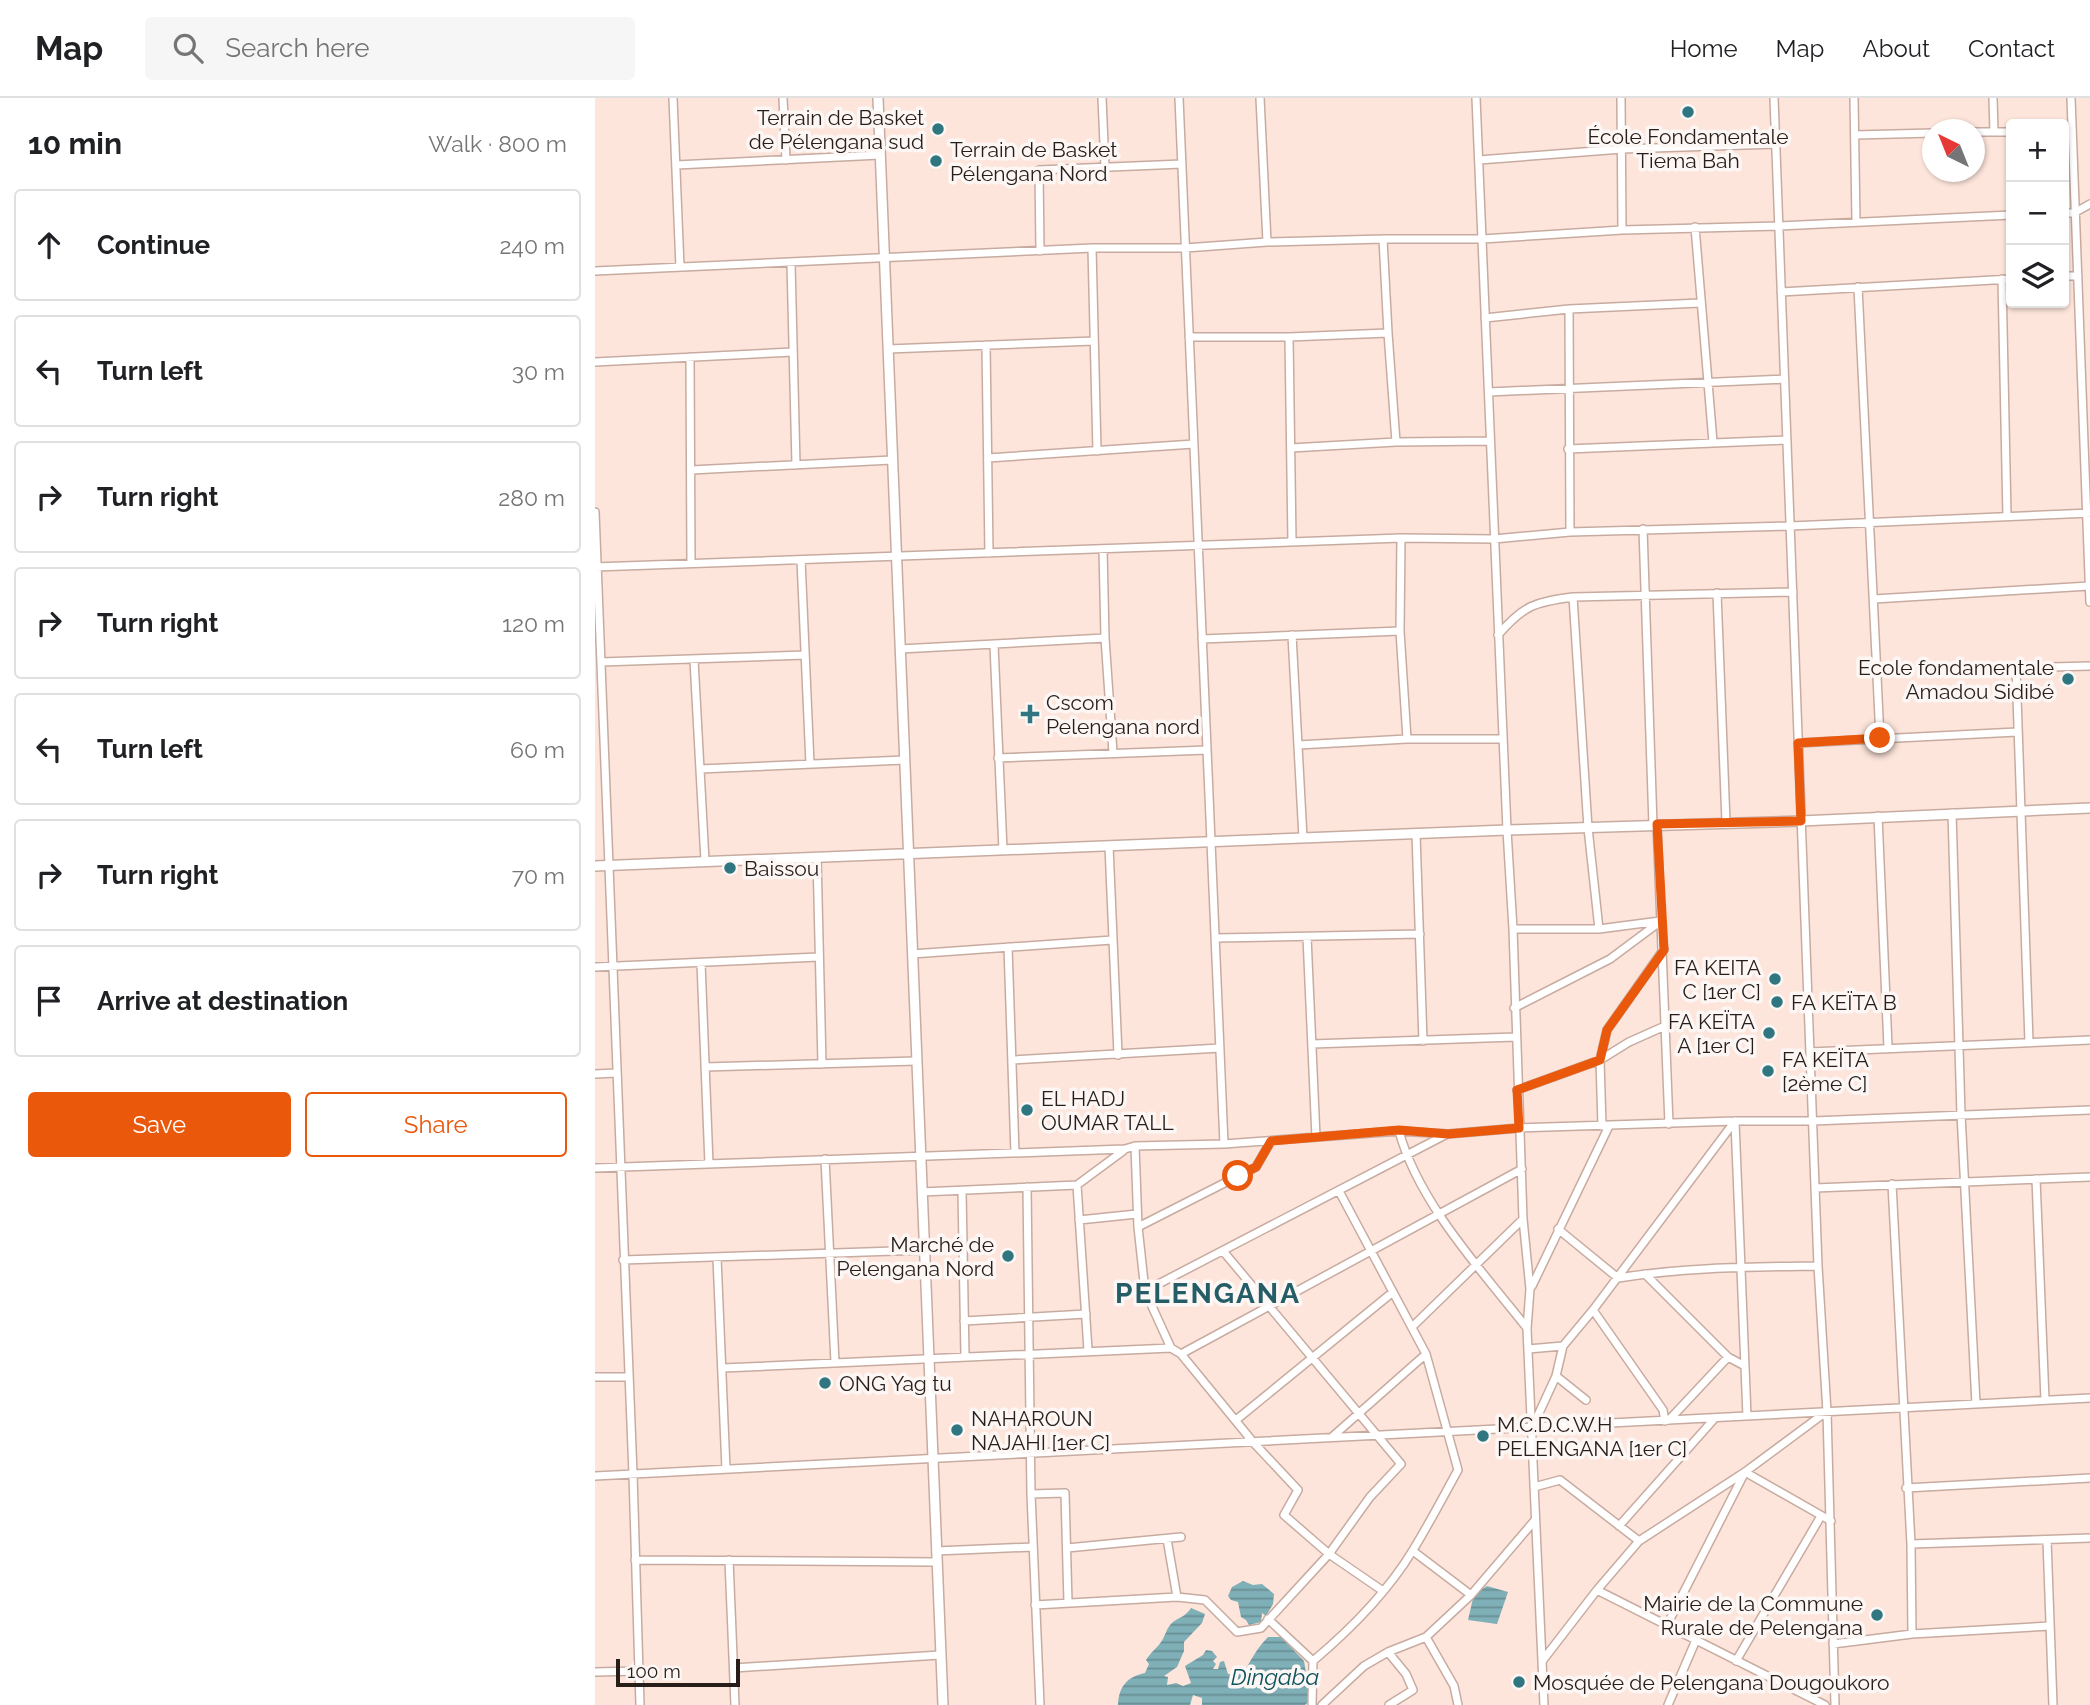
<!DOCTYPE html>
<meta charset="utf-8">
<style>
body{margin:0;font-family:Raleway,sans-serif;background:#f6f6f6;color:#202124}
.controls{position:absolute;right:21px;top:21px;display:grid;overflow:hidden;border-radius:7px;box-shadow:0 2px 5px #0004}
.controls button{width:63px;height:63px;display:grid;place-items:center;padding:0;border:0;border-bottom:2px solid #e0e0e0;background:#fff;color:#202124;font:35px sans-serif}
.compass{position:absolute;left:1327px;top:21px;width:63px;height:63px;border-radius:50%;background:#fff;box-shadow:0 2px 5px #0004;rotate:317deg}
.scale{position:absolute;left:21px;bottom:18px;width:124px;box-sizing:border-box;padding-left:7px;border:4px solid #271d19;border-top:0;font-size:19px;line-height:24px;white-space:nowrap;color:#271d19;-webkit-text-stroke:5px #fcf6f4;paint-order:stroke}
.stop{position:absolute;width:21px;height:21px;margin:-16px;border:5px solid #ea580c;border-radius:50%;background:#fff}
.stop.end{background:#ea580c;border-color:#fff;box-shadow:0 2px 7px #0008}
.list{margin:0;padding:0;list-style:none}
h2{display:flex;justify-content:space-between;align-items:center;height:91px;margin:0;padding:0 28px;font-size:30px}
h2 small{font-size:23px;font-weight:400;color:#757577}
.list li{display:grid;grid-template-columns:46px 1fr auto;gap:21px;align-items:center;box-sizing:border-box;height:112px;margin:0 14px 14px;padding:0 14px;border:2px solid #e0e0e0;border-radius:7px}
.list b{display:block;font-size:26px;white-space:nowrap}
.list em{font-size:23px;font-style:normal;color:#757577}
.actions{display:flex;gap:14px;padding:21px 28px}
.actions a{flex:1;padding:16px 0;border:2px solid #ea580c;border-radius:7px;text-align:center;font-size:24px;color:#ea580c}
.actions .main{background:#ea580c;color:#fff}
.icon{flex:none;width:38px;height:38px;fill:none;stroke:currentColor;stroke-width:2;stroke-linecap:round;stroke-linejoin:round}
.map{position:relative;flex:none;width:1495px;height:1607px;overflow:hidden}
header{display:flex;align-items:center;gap:42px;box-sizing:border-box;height:98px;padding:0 35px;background:#fff;border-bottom:2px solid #e0e0e0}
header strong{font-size:33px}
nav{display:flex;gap:38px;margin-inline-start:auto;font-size:24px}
.search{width:490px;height:63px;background:#f6f6f6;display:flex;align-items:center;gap:18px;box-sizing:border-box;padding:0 24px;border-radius:7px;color:#757577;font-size:26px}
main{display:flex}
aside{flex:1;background:#fff}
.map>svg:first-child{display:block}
</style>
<header>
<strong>Map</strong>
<div class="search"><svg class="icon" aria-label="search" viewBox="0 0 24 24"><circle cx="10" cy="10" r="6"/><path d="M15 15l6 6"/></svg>Search here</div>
<nav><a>Home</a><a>Map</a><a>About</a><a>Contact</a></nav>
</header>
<main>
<aside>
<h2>10 min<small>Walk · 800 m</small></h2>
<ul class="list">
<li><svg class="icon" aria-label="ahead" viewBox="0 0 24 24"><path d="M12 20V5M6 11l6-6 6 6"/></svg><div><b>Continue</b></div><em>240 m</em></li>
<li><svg class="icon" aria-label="left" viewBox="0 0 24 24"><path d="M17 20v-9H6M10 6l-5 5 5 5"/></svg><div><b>Turn left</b></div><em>30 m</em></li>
<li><svg class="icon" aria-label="right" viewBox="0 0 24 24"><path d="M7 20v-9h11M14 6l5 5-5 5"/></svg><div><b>Turn right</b></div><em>280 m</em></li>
<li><svg class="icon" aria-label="right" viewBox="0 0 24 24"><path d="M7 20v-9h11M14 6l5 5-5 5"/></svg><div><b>Turn right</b></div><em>120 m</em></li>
<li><svg class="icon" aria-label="left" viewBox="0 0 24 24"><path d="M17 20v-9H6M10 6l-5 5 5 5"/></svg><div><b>Turn left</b></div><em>60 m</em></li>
<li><svg class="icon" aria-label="right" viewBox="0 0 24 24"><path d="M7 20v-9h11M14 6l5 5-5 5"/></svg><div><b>Turn right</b></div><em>70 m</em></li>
<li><svg class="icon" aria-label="arrive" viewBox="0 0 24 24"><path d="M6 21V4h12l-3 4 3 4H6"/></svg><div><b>Arrive at destination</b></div></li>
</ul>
<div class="actions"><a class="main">Save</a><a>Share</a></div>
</aside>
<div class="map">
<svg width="1495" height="1607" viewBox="0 0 1495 1607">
<defs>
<pattern id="water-rules" width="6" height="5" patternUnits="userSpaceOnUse" patternTransform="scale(1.75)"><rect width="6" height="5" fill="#7fafb7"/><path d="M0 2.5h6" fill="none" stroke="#688e94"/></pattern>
</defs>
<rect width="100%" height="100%" fill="#fde5db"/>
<path fill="url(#water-rules)" d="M648 1483 658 1487 667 1486 679 1496 678 1506 671 1518 667 1515 666 1524 654 1527 651 1522 646 1519 643 1504 636 1502 633 1498 637 1489Z
M892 1488 913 1494 902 1526 873 1522 879 1496Z
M596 1510 610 1516 607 1525 589 1544V1553L582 1569 569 1578 573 1579 572 1587 581 1585 588 1588 596 1585 590 1568 608 1557 611 1552 617 1553 622 1559 618 1563 621 1566 618 1571H623L625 1564 629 1563 633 1576H642L638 1572 640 1571 648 1576C656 1562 662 1550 673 1539H686L709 1563 711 1575 709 1577 715 1594 714 1603 710 1607H607V1600L598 1597 595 1607H523C524 1588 532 1579 550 1575L554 1566 551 1562C556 1554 562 1550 566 1544 571 1537 571 1530 578 1524 585 1519 591 1518 596 1510Z"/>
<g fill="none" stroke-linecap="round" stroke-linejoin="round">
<defs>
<path id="minor" d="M78 0 85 169
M188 0 191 62
M507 0 510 69
M584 0 629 1046
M665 0 672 144
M881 0 912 732 918 831 928 1121 935 1191 932 1231 949 1607
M1026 0 1027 132
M1179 0 1223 1168 1232 1314 1240 1607
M1259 0 1261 123
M1398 0 1399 34
M1476 0 1495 504
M1380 34H1416
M1260 37 1338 35
M884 62 1027 51 1181 46
M81 67 285 57
M1469 115H1479L1495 106
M1100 129 1118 344
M788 141 793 235 801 344
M497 150 502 353
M445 153 444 72 587 66
M196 165 201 367
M0 173 497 150H590L672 144 788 141H887L1027 132 1184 128 1416 117
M1469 178H1483
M1407 181 1412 418
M1263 189 1285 640
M1186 194 1416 181
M974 211 975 434
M890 220 974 211 1105 205
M594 239H694L793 235
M694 239 697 444
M391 247 394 455
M293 251 499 243
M95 259 96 465
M0 264 198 254
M894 294 1189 281
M696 350 801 344 895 343
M973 351 1192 342
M393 360 599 346
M96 372 297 362
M0 414 38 1376 45 1607
M1048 431 1058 727
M806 440 805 533 812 641
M508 451 510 540 518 655
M206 462 215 666
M0 469 806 440 899 441 975 434 1195 428 1495 415
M1122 495 1131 724
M978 499 993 730 1004 831
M1279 501 1494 488
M697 537 708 740
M903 537C929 507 940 504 978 499L1198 494
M607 541 805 533
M399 547 408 752
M305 551 510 540
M99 562 110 763
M6 564 210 557
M1203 645 1422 634
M703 647 812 641H908
M403 660 612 652
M105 671 309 662
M1357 715 1366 1016 1381 1306
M1283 718 1293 949
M1062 726 1074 1026
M821 736 828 943
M514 748 523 957
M222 759 227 966
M918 831H1004L1065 823
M712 839 721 1039
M621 840 825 836
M413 849 420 1055
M317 856 517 842
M106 865 114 1066
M0 869 224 859
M919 910 1015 861 1066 823
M1434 944 1421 570 1495 568
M717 946 920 939
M1215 954 1495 942
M417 962 625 950
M110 969 321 963
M0 976 21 975
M922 992 1005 962 1034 944 1070 928
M1140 1024 1152 1318
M1007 1028 1005 962 1012 932 1069 851
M804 1033C823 1104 886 1172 932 1230
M540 1048 543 1129 550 1193 576 1250 586 1256 658 1344 703 1392 689 1417 734 1456 788 1493
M230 1061 240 1264
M0 1070 530 1051 540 1048 629 1046 804 1033 853 1036 924 1030 1140 1023H1218L1495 1012
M1441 1081 1450 1302
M1297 1086 1316 1446 1317 1536
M482 1087 493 1252
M432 1089 436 1396 445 1607
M1220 1090 1495 1079
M367 1093 370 1258
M327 1094 482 1087 528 1053
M484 1122 542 1116
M543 1129 661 1069 676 1043
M963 1131 1023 1180C1089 1169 1156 1169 1223 1168
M122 1160 131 1371
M28 1162 329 1152
M1050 1176 1133 1259 1148 1267
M937 1188 1014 1028
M550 1193 852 1036
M998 1212 1068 1312 1070 1323
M369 1223 491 1216
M817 1229 928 1121
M933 1251 968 1248
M586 1256 927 1071
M128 1270 576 1250
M961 1278 991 1302
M0 1279H33
M641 1322 798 1194
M1074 1322 1133 1259
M939 1326 961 1278 968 1248 998 1212 1140 1023
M737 1339 831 1256
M0 1378 1495 1300
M939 1389 965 1382 1044 1443
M1311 1390 1495 1380
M436 1396 470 1395 473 1505
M1024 1428 1120 1320
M572 1441 582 1499 610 1502 642 1534 666 1530 734 1456 775 1399 806 1366 628 1153
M1452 1442 1458 1607
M1316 1446 1495 1440
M472 1450 586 1439
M341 1453 438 1449
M818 1453 876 1497
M40 1462 341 1464
M134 1462 140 1607
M1002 1492 1230 1607
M440 1507 582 1499
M673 1521 718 1563 717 1607
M1072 1527 1150 1374 1236 1423
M831 1539 859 1588 863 1607
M1238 1546 1317 1536 1455 1528
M793 1554 811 1576 818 1592 794 1607
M948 1562 1002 1492 1044 1443 1150 1374 1231 1314
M718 1563C756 1531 792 1495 818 1452 834 1426 848 1399 863 1372L831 1256 744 1093
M1141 1563 1226 1418
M139 1570 345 1557
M0 1574 44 1573
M727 1607 769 1568 793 1554 831 1539 876 1497 940 1422
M1073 1607 1101 1542"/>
<path id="tertiary" d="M283 0 348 1607
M0 768 912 732 1206 723 1495 710"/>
</defs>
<use href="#minor" stroke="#c8aba0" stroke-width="10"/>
<use href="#tertiary" stroke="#c8aba0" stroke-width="12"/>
<use href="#minor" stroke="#fff" stroke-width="7"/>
<use href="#tertiary" stroke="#fff" stroke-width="9"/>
</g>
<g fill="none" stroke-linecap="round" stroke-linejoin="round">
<path stroke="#ea580c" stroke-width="9" d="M643 1078 661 1069 676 1043 804 1032 853 1036 924 1030 922 992 1005 962 1012 932 1069 852 1062 726 1206 723 1203 645 1285 640"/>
</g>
<g fill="#2f7681" stroke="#fcf6f4" stroke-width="2.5">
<circle cx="1093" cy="14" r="7"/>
<circle cx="343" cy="31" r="7"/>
<circle cx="341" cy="63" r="7"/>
<circle cx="1473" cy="581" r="7"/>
<path d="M431.5 605.5h7v7h7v7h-7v7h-7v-7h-7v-7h7z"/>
<circle cx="135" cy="770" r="7"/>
<circle cx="1180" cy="881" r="7"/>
<circle cx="1182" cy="904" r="7"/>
<circle cx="1174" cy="935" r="7"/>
<circle cx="1173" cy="973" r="7"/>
<circle cx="432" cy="1012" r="7"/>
<circle cx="413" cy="1158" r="7"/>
<circle cx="230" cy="1285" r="7"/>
<circle cx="362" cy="1332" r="7"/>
<circle cx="888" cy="1338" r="7"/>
<circle cx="1282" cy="1517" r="7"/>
<circle cx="924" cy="1584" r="7"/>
</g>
<g text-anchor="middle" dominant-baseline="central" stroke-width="7" stroke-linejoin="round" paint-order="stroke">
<g font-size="21" fill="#271d19" stroke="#fcf6f4" text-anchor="start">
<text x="329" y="19" text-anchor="end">Terrain de Basket<tspan x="329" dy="24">de Pélengana sud</tspan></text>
<text x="1093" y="38" text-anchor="middle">École Fondamentale<tspan x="1093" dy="24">Tiema Bah</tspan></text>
<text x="355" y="51">Terrain de Basket<tspan x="355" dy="24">Pélengana Nord</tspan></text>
<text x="1459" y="569" text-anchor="end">Ecole fondamentale<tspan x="1459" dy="24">Amadou Sidibé</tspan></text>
<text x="451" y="604">Cscom<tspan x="451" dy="24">Pelengana nord</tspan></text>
<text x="149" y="770">Baissou</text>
<text x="1166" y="869" text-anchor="end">FA KEITA<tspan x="1166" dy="24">C [1er C]</tspan></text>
<text x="1196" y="904">FA KEÏTA B</text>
<text x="1160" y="923" text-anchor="end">FA KEÏTA<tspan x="1160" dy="24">A [1er C]</tspan></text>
<text x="1187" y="961">FA KEÏTA<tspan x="1187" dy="24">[2ème C]</tspan></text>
<text x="446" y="1000">EL HADJ<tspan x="446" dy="24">OUMAR TALL</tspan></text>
<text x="399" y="1146" text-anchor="end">Marché de<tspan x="399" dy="24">Pelengana Nord</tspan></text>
<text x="244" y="1285">ONG Yag tu</text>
<text x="376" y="1320">NAHAROUN<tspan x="376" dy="24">NAJAHI [1er C]</tspan></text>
<text x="902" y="1326">M.C.D.C.W.H<tspan x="902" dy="24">PELENGANA [1er C]</tspan></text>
<text x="1268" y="1505" text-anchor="end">Mairie de la Commune<tspan x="1268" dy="24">Rurale de Pelengana</tspan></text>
<text x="938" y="1584">Mosquée de Pelengana Dougoukoro</text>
</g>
<g font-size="23" font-style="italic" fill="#0c525c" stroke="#fcf6f4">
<text x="680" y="1578">Dingaba</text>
</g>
<g font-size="28" font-weight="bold" letter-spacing="2" fill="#255d66" stroke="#fcf6f4">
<text x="613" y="1195">PELENGANA</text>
</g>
</g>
</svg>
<div class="controls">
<button>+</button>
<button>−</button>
<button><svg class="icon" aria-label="layers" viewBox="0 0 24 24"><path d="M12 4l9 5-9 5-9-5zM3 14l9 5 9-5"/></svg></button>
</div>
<svg class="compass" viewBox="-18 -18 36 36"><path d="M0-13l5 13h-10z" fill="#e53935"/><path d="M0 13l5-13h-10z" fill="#757577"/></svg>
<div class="scale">100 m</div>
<div class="stop" style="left:643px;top:1078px"></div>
<div class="stop end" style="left:1285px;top:640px"></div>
</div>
</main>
